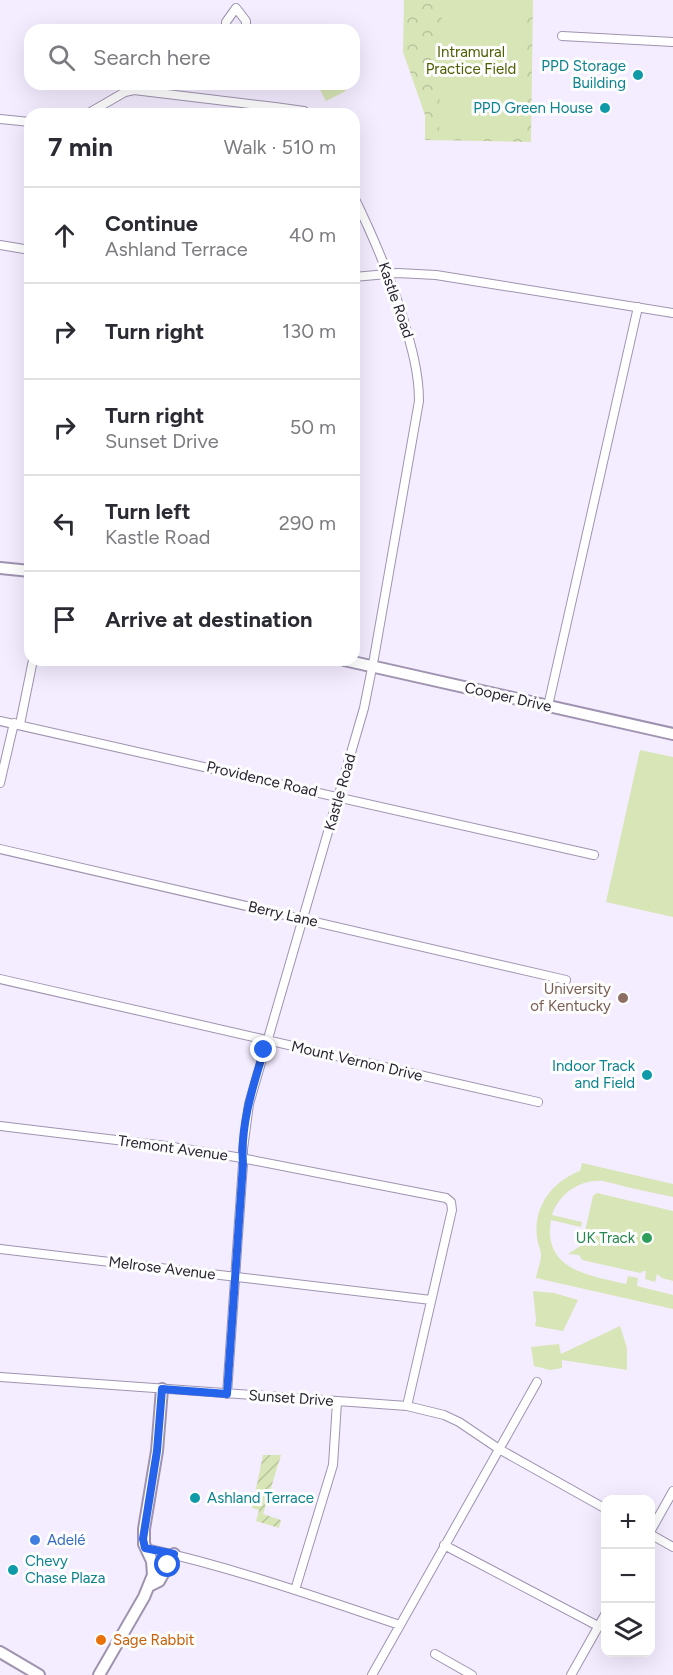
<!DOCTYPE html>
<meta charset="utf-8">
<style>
body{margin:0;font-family:Figtree,sans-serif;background:#f7f7f7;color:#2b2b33}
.controls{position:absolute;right:18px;bottom:18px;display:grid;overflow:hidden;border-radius:12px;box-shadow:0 6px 24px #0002}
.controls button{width:54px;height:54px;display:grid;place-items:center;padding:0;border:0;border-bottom:2px solid #e1e1e2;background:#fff;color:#2b2b33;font:30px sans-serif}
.stop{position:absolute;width:18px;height:18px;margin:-14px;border:4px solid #2563eb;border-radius:50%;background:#fff}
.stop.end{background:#2563eb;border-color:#fff;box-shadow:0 2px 6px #0008}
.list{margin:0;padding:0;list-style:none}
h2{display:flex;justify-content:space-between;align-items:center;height:78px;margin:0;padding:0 24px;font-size:26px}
h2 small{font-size:20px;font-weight:400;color:#7c7c81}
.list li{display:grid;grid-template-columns:39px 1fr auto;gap:18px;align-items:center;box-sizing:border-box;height:96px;padding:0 24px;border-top:2px solid #e1e1e2}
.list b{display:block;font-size:22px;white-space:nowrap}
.list p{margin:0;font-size:20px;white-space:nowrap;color:#7c7c81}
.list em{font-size:20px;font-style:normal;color:#7c7c81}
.icon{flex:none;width:33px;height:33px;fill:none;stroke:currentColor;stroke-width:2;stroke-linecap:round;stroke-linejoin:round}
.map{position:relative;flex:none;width:673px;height:1675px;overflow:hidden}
.search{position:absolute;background:#fff;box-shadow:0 6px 24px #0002;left:24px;top:24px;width:336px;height:66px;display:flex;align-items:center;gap:15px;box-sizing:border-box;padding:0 21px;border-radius:18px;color:#7c7c81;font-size:22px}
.panel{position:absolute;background:#fff;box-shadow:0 6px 24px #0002;left:24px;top:108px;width:336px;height:558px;border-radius:18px}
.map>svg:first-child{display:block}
</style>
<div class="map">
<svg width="673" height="1675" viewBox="0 0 673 1675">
<defs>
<pattern id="park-crowns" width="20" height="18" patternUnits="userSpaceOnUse" patternTransform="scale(1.5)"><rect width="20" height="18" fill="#d8e5b6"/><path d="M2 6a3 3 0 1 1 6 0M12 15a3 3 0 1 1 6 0" fill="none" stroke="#b9c49d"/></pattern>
<pattern id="garden-furrows" width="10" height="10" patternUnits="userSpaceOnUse" patternTransform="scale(1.5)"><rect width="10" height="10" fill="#d8e5b6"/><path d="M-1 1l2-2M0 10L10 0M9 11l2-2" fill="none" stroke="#b9c49d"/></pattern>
</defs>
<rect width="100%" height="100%" fill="#f4ecff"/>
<path fill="url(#park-crowns)" d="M404 0H533L531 142 425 140V115L403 52Z"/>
<path fill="url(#garden-furrows)" d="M263 1455H281L263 1514 281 1520 279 1528 256 1521 259 1510 252 1508Z"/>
<path fill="#d8e5b6" d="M442 3 524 4 522 136 439 135Z
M317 84H342L346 91 326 101Z
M640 750 673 757V917L606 902Z
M582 1163 673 1184V1197C659 1194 645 1191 631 1188 622 1186 613 1183 603 1181 581 1179 559 1193 552 1215L582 1222 581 1227 551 1220C542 1270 591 1276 626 1284L628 1276 638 1278 637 1286 673 1295V1309L536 1278C537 1271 541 1262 541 1255 541 1249 537 1243 537 1237 533 1206 553 1181 580 1171Z
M597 1193 673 1211V1281L662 1278 657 1274 655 1282 645 1279 646 1271H644L640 1273 582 1260 579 1255 568 1254 582 1245 593 1196Z
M533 1291 554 1293 578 1300 563 1331 535 1326 536 1320Z
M620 1326 627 1348V1370L562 1360V1368L550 1370 534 1366 531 1347 559 1344 561 1354Z"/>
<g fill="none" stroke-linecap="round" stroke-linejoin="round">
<defs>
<path id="street" d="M226 30V22L236 8 246 21V30
M562 36 673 42
M87 114 125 92 134 90 275 107 304 111 308 114
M0 119 30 122
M0 245 30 250
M354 277 398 273 436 275 673 313
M548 706 638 307
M0 721 594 855
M20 724 33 660
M0 783 14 723
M0 849 566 980
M0 979 538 1102
M0 1126 166 1146 236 1157 446 1198 451 1202 452 1210 407 1406
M0 1249 431 1300
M0 1377 407 1406 444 1415 459 1422 499 1449 606 1509
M227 1394 243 1164V1149L249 1104 364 708 374 658 419 401C419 372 411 345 403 318 390 276 373 236 354 197
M650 1532 673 1491
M650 1534 673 1547
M444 1545 598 1626
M145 1548C232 1567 316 1597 400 1625
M295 1590 333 1465 337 1402
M435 1654 472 1675
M372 1675 537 1382
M571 1675 606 1613"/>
<path id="secondary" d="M0 568 30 571
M344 660 673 734
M149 1586 159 1581 174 1554
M0 1652 39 1675
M99 1675 144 1597 153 1575 152 1561 144 1544V1529L157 1451 162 1389"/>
</defs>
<use href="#street" stroke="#9f93b0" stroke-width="10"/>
<use href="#secondary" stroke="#9f93b0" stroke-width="14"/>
<use href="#street" stroke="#fff" stroke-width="8"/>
<use href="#secondary" stroke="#fff" stroke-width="10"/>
</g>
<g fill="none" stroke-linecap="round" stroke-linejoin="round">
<path stroke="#2563eb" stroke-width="8" d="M168 1565 174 1554 145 1548 143 1539 157 1451 162 1389 227 1394 243 1164C240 1125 253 1086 264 1050"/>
</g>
<g fill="#0f9aa8" stroke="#fdfdfd" stroke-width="2">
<circle cx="638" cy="75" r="6"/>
<circle cx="605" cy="108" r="6"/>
<circle cx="647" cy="1075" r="6"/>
<circle cx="195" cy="1498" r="6"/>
<circle cx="13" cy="1570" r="6"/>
</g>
<circle fill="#8d6e63" stroke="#fdfdfd" stroke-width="2" cx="623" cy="998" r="6"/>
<circle fill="#2e9e5b" stroke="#fdfdfd" stroke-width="2" cx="647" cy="1238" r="6"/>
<circle fill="#3f7fe0" stroke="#fdfdfd" stroke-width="2" cx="35" cy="1540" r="6"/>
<circle fill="#e8710a" stroke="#fdfdfd" stroke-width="2" cx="101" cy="1640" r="6"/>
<g text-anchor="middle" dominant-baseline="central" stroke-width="6" stroke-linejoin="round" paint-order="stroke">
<g font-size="15" fill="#4f5e03" stroke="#fdfdfd">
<text x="471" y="52">Intramural<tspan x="471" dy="17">Practice Field</tspan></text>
</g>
<g font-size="15" fill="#0d838f" stroke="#fdfdfd" text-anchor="end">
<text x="626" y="66">PPD Storage<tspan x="626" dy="17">Building</tspan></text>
<text x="593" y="108">PPD Green House</text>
<text x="635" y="1066">Indoor Track<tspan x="635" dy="17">and Field</tspan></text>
<text x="207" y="1498" text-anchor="start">Ashland Terrace</text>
<text x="25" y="1561" text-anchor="start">Chevy<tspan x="25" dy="17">Chase Plaza</tspan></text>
</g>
<g font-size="15" fill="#28232f" stroke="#fdfdfd">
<text transform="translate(396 300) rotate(71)">Kastle Road</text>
<text transform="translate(508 697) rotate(13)">Cooper Drive</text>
<text transform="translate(262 779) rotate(13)">Providence Road</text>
<text transform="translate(340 792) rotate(-74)">Kastle Road</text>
<text transform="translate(283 914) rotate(13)">Berry Lane</text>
<text transform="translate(357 1061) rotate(13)">Mount Vernon Drive</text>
<text transform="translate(173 1148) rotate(8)">Tremont Avenue</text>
<text transform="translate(162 1268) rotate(7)">Melrose Avenue</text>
<text transform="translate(291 1398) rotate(4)">Sunset Drive</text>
</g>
<g font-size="15" fill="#785e54" stroke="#fdfdfd" text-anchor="end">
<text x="611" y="989">University<tspan x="611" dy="17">of Kentucky</tspan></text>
</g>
<g font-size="15" fill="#27864d" stroke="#fdfdfd" text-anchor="end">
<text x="635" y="1238">UK Track</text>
</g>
<g font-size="15" fill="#366cbe" stroke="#fdfdfd" text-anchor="start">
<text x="47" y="1540">Adelé</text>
</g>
<g font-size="15" fill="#c56008" stroke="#fdfdfd" text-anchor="start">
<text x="113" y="1640">Sage Rabbit</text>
</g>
</g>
</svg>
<div class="controls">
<button>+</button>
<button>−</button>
<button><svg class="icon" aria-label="layers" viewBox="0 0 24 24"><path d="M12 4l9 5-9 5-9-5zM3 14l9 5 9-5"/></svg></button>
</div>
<div class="stop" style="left:168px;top:1565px"></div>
<div class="stop end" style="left:264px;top:1050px"></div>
<div class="search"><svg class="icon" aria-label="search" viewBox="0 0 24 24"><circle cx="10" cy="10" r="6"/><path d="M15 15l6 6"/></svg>Search here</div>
<section class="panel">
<h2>7 min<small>Walk · 510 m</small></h2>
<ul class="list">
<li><svg class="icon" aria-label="ahead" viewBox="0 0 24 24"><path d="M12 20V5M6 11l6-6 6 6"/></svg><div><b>Continue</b><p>Ashland Terrace</p></div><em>40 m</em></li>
<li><svg class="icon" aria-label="right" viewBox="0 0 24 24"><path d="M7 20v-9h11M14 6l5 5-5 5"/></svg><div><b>Turn right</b></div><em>130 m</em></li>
<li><svg class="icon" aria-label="right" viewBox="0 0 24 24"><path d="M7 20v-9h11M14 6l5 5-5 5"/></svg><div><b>Turn right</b><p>Sunset Drive</p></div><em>50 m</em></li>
<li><svg class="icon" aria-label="left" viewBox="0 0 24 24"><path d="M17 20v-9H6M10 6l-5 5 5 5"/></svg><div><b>Turn left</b><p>Kastle Road</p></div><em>290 m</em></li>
<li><svg class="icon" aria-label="arrive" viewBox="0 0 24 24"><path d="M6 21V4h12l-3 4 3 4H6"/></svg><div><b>Arrive at destination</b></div></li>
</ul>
</section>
</div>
